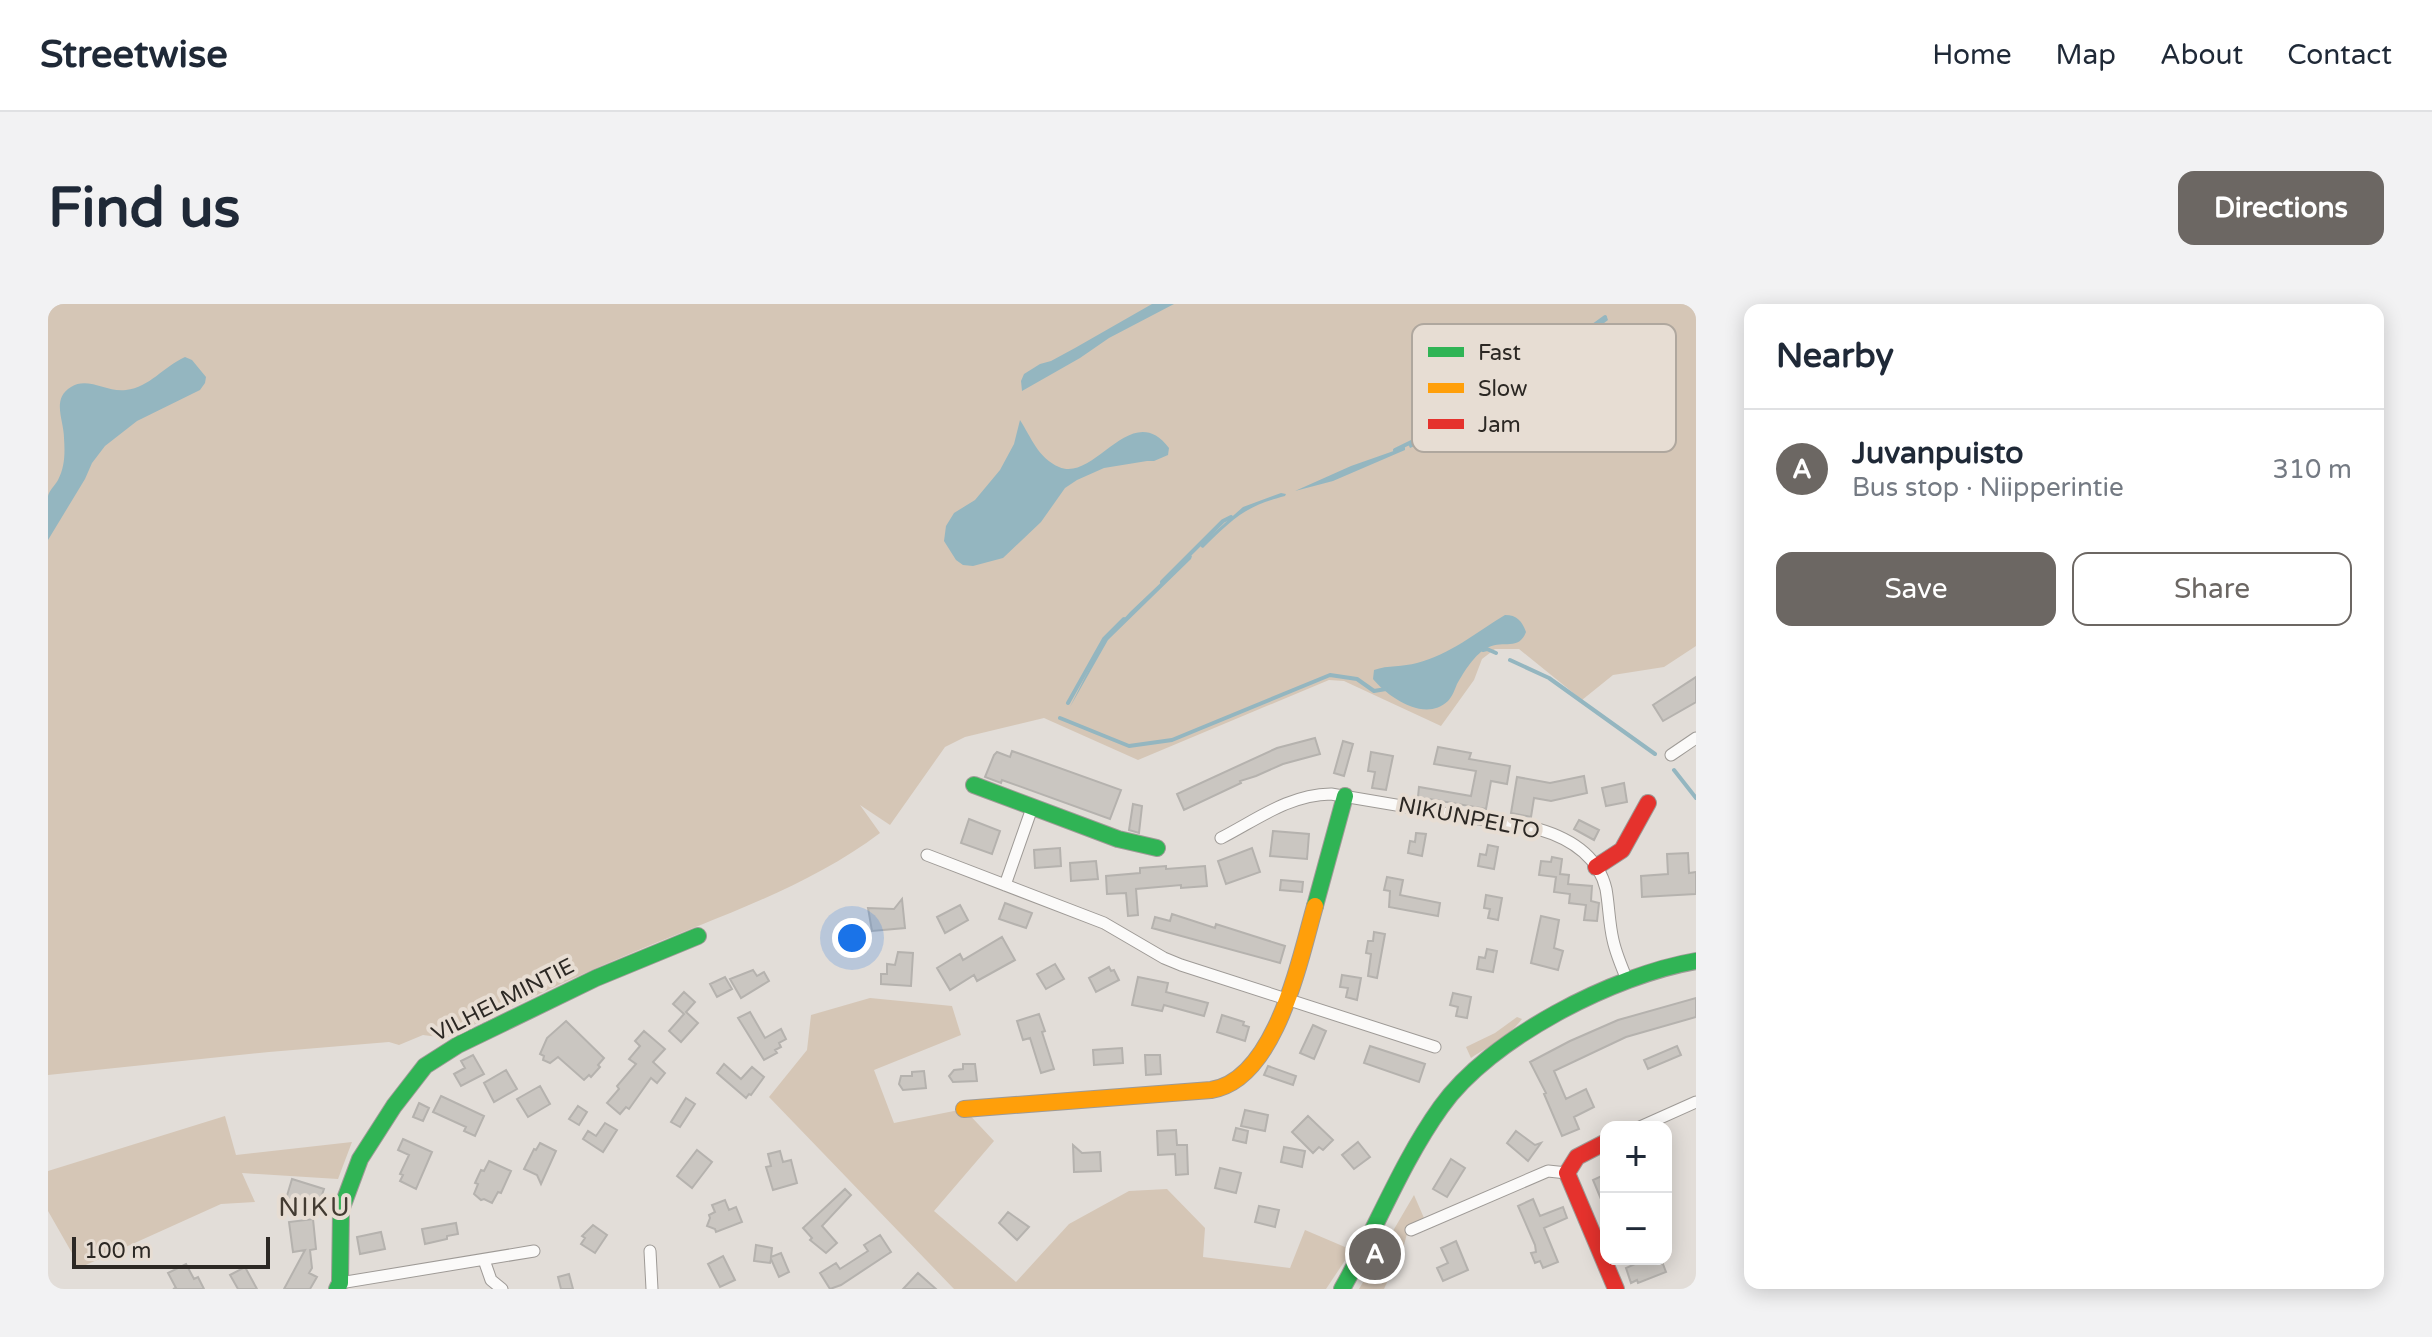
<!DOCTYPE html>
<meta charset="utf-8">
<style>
body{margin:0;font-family:"Varela Round",sans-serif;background:#f2f2f3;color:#1f2937}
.controls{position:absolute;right:24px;bottom:24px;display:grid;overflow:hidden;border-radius:16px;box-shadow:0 4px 20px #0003}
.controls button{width:72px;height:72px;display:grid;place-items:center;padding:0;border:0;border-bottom:2px solid #e0e1e3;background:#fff;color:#1f2937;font:40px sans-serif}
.scale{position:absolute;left:24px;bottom:20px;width:198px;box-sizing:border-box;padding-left:8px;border:4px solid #2c2824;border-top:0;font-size:22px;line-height:28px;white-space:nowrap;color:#2c2824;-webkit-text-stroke:6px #e7ddd3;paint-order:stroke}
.you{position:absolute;left:804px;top:634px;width:28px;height:28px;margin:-20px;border:6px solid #fff;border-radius:50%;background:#1a73e8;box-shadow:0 0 0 12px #1a73e833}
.badge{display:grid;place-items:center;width:52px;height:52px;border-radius:50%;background:#6c6763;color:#fff;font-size:26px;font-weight:700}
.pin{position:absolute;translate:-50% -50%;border:4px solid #fff;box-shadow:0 2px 8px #0006}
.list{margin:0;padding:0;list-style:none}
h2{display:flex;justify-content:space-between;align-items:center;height:104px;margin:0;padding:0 32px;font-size:34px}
h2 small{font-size:26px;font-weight:400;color:#747a83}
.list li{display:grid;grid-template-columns:52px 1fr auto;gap:24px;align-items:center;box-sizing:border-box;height:120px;padding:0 32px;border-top:2px solid #e0e1e3}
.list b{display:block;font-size:30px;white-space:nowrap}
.list p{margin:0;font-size:26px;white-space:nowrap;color:#747a83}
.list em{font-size:26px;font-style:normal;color:#747a83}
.actions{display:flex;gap:16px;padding:24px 32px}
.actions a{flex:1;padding:18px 0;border:2px solid #6c6763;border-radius:16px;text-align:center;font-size:28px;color:#6c6763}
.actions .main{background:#6c6763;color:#fff}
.map{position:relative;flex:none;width:1648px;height:985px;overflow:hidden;border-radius:16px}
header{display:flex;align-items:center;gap:48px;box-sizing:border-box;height:112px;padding:0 40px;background:#fff;border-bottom:2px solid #e0e1e3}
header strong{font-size:38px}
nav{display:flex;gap:44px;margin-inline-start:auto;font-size:28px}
.intro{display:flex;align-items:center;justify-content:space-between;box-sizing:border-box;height:192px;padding:0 48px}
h1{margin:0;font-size:56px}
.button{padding:20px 36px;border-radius:16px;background:#6c6763;color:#fff;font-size:28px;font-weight:700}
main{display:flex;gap:48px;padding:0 48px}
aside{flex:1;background:#fff;border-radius:16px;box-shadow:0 4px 20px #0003}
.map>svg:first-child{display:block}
</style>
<header>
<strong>Streetwise</strong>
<nav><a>Home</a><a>Map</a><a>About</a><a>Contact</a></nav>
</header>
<div class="intro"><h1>Find us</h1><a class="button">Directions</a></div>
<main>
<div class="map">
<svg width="1648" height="985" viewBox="0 0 1648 985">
<rect width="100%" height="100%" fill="#e2ddd8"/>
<path fill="#d5c6b6" d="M0 0H1648V342L1616 363 1565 371 1534 396 1471 345H1447L1434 355 1426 376 1393 422 1296 377 1281 376 1090 456 996 414 917 433 897 443 842 521 812 501 832 529C759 584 669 613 586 648 522 674 460 705 398 734L375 731 351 741 341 738 221 748 0 771Z
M822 694 904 702 913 731 826 766 846 819 916 805 946 837 886 907 968 978 1021 920 1081 887 1119 885 1157 924 1155 953 1242 964 1257 926 1304 946 1278 985H906L721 793 759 746 763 711Z
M1469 713 1474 715C1456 737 1445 739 1423 754L1418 743 1447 729Z
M177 812 188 851 304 838 290 875 194 869 207 898 173 900 29 965 24 949 0 907V867Z
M1366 891 1376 914 1361 922 1356 941 1336 985H1311Z"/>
<path fill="#94b6c0" d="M1104 0H1126L1061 34 1032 54 974 87 973 77 976 70 992 60 1003 57 1027 44Z
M1559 13 1560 16 1473 83 1434 109 1433 106 1436 103 1500 59Z
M137 53 144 56 158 73 157 79 152 86 89 117 57 142 44 159 37 175 0 236C0 223 0 205 0 192 1 187 7 181 10 176 17 163 17 149 16 134 16 116 3 95 23 83 40 72 59 89 78 86 102 83 115 63 137 53Z
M1420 111 1424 112V114L1413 122 1362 144 1360 140 1379 135Z
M972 116C983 133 990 154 1011 163 1047 179 1083 94 1121 144L1120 151 1106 157H1099L1056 164 1029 176 1017 184 993 218 955 254 925 262 915 261 908 256 896 237 898 222 906 209 927 196 952 166 966 140Z
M1357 143V146L1285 177 1247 187 1303 162Z
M1233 189 1238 190 1237 192C1195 203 1185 215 1155 244L1153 243 1152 241 1195 203Z
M1142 251 1144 252 1143 255 1060 336 1022 403 1054 339 1082 308Z
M1457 311C1469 311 1474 317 1478 328 1471 347 1455 336 1441 343 1427 349 1416 368 1409 380 1407 385 1404 393 1400 397 1377 419 1340 393 1325 375L1326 366C1340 361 1355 363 1369 359 1401 351 1429 328 1457 311Z"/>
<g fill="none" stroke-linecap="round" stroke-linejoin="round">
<path stroke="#94b6c0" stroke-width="4" d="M1347 146 1429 106 1557 13
M1114 278 1175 217 1183 213
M1435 346 1439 345 1448 349
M1462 356 1501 374 1607 450
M1020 399 1056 335 1076 315
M1012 414 1081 442 1124 436 1282 371 1309 375 1326 387 1338 385
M1626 466 1648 494"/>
</g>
<path fill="#cac6c1" stroke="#b5b2ae" stroke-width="2" d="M1648 373V398L1615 417 1605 401Z
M1267 434 1272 450 1235 460 1208 472 1192 477 1193 479 1136 506 1129 490 1229 444Z
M1295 437 1305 440 1296 472 1286 469Z
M1390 443 1423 449 1421 455 1462 462 1459 480 1443 477 1438 505 1370 493 1371 483 1423 492 1428 467 1386 460Z
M964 447 1073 486 1062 515 954 476 953 479 937 473 946 451 949 448 962 453Z
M1323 448 1345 452 1338 486 1324 484 1327 468 1320 467Z
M1536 472 1539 489 1503 497 1486 494 1483 513 1463 509 1469 473 1502 479Z
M1576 479 1579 498 1558 502 1554 484Z
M1085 500 1094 502 1091 529 1081 526Z
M921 515 952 527 944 550 913 539Z
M1531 516 1551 526 1546 536 1526 525Z
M1225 527 1261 530 1259 555 1222 552Z
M1368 529 1378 530 1374 552 1360 549 1362 537 1367 538Z
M1440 541 1450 543 1446 565 1430 562 1432 550 1438 551Z
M1012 544 1013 562 987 564 986 546Z
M1204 544 1212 568 1178 580 1170 557Z
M1640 549 1641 569 1648 568V590L1594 593 1593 572 1620 570 1619 550Z
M1504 553 1514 555 1512 570 1521 571 1520 580 1544 582 1543 597 1551 599 1549 617 1536 616 1538 601 1521 599 1522 590 1506 588 1508 573 1491 571 1493 557 1503 558Z
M1048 557 1050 575 1023 577 1022 559Z
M1118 562V565L1157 562 1159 582 1133 584V581L1088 585 1090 611 1080 612 1078 589 1059 590 1058 572 1092 569V564Z
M1339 573 1355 576 1352 591 1392 599 1390 612 1341 603 1342 587 1336 586Z
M1233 576 1255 578 1254 588 1232 586Z
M1438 591 1454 594 1450 616 1440 614 1442 605 1436 604Z
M854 595 857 624 824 627 820 604 846 605Z
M957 599 984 609 978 624 951 615Z
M912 601 920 616 897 629 889 613Z
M1124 610 1167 624 1168 620 1237 642 1232 659 1104 624 1107 613 1122 617Z
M1493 612 1511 616 1506 644 1515 647 1510 666 1483 659Z
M1326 628 1337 630 1329 674 1320 672 1323 650 1318 649 1320 637H1325Z
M954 633 967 656 929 677 926 671 902 686 889 664 912 650 915 656Z
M1439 645 1449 647 1445 668 1429 665 1431 653 1437 654Z
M850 648 865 649 863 682 833 680V670H839V660L847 661Z
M1007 660 1016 675 998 685 989 670Z
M1061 663 1063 667 1066 666 1071 676 1048 688 1041 674Z
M705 666 709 672 716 668 721 677 693 694 682 675Z
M1294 671 1313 674 1309 696 1298 693 1300 684 1292 683Z
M677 673 684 685 669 693 662 680Z
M1090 673 1120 679 1118 688 1160 699 1156 712 1116 701 1114 707 1084 701Z
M636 688 647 698 638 708 650 719 633 738 621 727 636 710 625 700Z
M1405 689 1423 693 1419 714 1408 712 1410 703 1402 701Z
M1648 694V713L1578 733 1506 767 1518 795 1538 785 1546 803 1526 813 1531 825 1514 832 1496 790 1498 789 1482 758 1522 737 1570 716Z
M702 708 717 734 733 725 738 735 731 739 733 743 727 746 729 749 716 756 690 714Z
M991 710 997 727 994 728 1006 765 993 769 982 734 975 736 969 717Z
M1174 711 1196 718 1195 721 1201 723 1197 737 1169 728Z
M518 717 556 754 550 761 552 763 543 773 541 771 536 776 510 753 502 759 495 756 496 752 492 750 499 734Z
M1265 721 1278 727 1266 755 1252 749Z
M596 727 617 745 605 758 617 769 609 779 603 774 581 805 578 803 572 810 559 799 571 785 569 782 588 760 581 755 592 742 587 737Z
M1322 742 1377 760 1371 778 1316 759Z
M1629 742 1633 751 1600 765 1596 756Z
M1074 744 1075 759 1046 761 1045 746Z
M425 751 436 770 413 782 406 770 417 764 413 757Z
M1097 751H1112L1113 770 1098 771Z
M676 760 693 775 704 763 716 773 703 791 701 790 698 794 669 769Z
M915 760H927L929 777 905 778 901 772 906 766 915 765Z
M1220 762 1248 772 1245 781 1216 771Z
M458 766 469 785 446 798 436 779Z
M876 767 878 784 855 786 851 780 853 772H864V768Z
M492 782 502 800 480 813 469 795Z
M393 792 436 812 427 832 416 827 418 823 385 808Z
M638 794 647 800 632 823 623 818Z
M371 799 381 804 375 817 365 813Z
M530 802 539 808 531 821 521 815Z
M1197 806 1220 811 1217 827 1193 822Z
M1260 812 1285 836 1275 846 1271 843 1265 849 1244 828Z
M557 819 569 826 555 848 535 835 540 827 548 832Z
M1188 824 1200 827 1198 839 1185 836Z
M1128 826 1129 841H1139L1140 870 1128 871 1127 850 1110 851 1109 827Z
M1468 827 1487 841 1493 839 1480 857 1459 839Z
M355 835 384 848 368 885 352 877 355 871 352 870 361 851 350 846Z
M1310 838 1322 853 1306 865 1294 851Z
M492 839 508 847 493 880 489 871 476 865 486 845 488 846Z
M1025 841 1034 849 1052 848 1053 867 1026 868Z
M1236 843 1257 847 1254 863 1233 858Z
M649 846 664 858 644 884 629 872Z
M732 847 735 858 743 856 749 879 725 886 718 863 723 862 720 850Z
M1403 855 1417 864 1399 893 1385 885Z
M441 857 463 867 453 889 450 888 444 899 436 895 433 896 426 890 430 880 427 879 433 866 436 867Z
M1172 864 1193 869 1188 889 1167 884Z
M1558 870V907L1545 876Z
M244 875 276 885 269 905 238 895Z
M797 885 803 891 774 922 789 939 778 949 762 936 764 934 755 924Z
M1485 895 1492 912 1515 903 1519 914 1496 924 1510 958 1495 964 1492 957 1487 959 1483 949 1488 948 1487 941 1470 902Z
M677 896 681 906 688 903 694 918 668 928 667 925 659 922 662 914 661 911 667 908 664 901Z
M1211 902 1231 906 1227 923 1207 918Z
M960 908 981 923 969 936 951 919Z
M265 915 268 945 262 946 264 964 261 969 269 973 262 985H236L257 946 245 948 241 918Z
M408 919 410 930 399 932V935L377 940 374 925Z
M545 921 559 931 547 949 533 940 537 934 534 932Z
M333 928 337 945 312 950 309 933Z
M832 931 843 948 793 981 782 985 772 969 788 959 792 965 820 947 816 941Z
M1408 937 1420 966 1395 977 1389 964 1400 959 1393 944Z
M708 941 724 944 723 953 733 949 741 968 731 973 723 955 722 959 706 957Z
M675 952 687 976 672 983 660 960Z
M1598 955H1613L1618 968 1590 979 1589 976 1583 979 1578 964Z
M138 960 146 975 150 973 156 985H125L128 984 120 969Z
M197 963 209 985H190L182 971Z
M870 969 888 985H855Z
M521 970 525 985H513L510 973Z"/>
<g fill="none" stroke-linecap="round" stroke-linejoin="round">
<defs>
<path id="street" d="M1623 451 1648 434
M1173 534C1210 515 1240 491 1283 490L1490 525C1521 534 1550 551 1558 585 1561 602 1561 619 1565 636 1568 650 1574 664 1580 678
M879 551 1056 619 1116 654 1133 661 1387 743
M957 581 984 504
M1592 823 1648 798
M1363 926 1500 867 1519 869
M602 947 604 985
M436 956 443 976 454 985
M292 979 486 947"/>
<path id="fast" d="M926 481 1070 535 1109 544
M1267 602 1297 492
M289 985 292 979 293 906 312 855 346 802 377 762 410 741 548 674 650 632
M1294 985C1328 925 1353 859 1393 803 1442 734 1566 671 1648 657"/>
<path id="slow" d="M916 805 1163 786C1228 776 1252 654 1267 602"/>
<path id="jam" d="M1548 563 1574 546 1600 499
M1558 838 1529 853 1519 869 1568 985"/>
</defs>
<use href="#street" stroke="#9e9a96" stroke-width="13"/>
<use href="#fast" stroke="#9e9a96" stroke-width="18"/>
<use href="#slow" stroke="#9e9a96" stroke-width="18"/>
<use href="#jam" stroke="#9e9a96" stroke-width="18"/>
<use href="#street" stroke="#fbfaf9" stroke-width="11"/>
<use href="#fast" stroke="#30b455" stroke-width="16"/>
<use href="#slow" stroke="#ff9f0a" stroke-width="16"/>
<use href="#jam" stroke="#e5322d" stroke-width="16"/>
</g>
<g text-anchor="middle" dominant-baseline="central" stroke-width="8" stroke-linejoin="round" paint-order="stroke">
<g font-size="22" fill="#2c2824" stroke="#e7ddd3">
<text transform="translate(1421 514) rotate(11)">NIKUNPELTO</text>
<text transform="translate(455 696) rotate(-27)">VILHELMINTIE</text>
</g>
<g font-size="26" letter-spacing="2" fill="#433b32" stroke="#e7ddd3">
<text x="267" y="903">NIKU</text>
</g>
</g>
<rect x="1364" y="20" width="264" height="128" rx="12" fill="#e7ddd3" stroke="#afa79e" stroke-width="2"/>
<rect x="1380" y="43" width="36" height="10" fill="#30b455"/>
<rect x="1380" y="79" width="36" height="10" fill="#ff9f0a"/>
<rect x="1380" y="115" width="36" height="10" fill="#e5322d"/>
<g font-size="22" fill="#2c2824">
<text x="1430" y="56">Fast</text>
<text x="1430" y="92">Slow</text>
<text x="1430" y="128">Jam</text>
</g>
</svg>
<div class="controls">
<button>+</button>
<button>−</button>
</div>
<div class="scale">100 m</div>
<div class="you"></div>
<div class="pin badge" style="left:1327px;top:950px">A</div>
</div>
<aside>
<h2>Nearby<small></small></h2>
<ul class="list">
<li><span class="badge">A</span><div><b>Juvanpuisto</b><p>Bus stop · Niipperintie</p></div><em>310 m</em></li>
</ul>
<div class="actions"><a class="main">Save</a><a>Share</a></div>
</aside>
</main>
